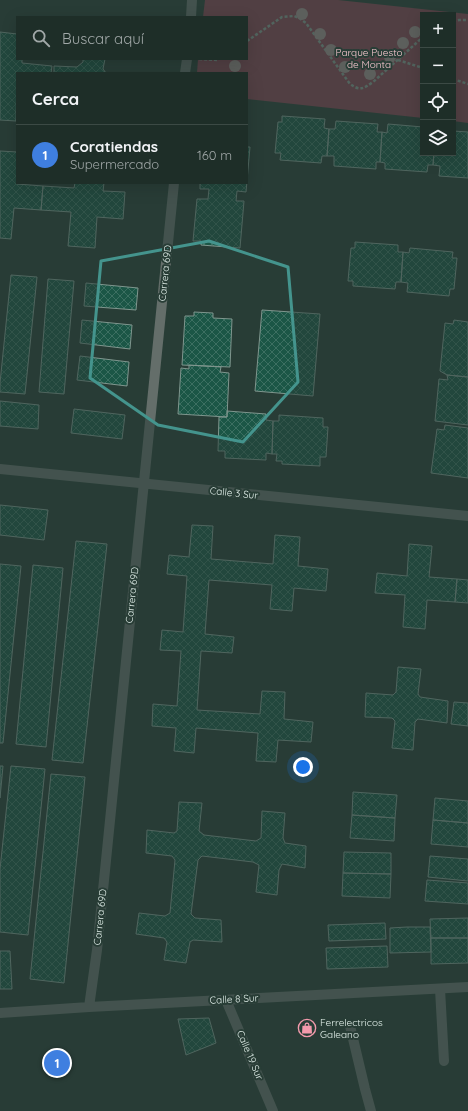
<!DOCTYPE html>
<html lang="es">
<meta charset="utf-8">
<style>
body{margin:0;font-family:Quicksand,sans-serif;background:#263630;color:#f1f3f6}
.controls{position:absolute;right:12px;top:12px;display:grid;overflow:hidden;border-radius:0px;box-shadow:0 4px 16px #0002}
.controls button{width:36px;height:36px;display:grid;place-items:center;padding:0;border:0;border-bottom:1px solid #3c4a45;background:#1e2e28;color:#f1f3f6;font:20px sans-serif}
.you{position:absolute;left:303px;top:767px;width:14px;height:14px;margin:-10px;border:3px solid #fff;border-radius:50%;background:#1a73e8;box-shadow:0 0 0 6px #1a73e833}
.badge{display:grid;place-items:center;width:26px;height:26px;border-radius:50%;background:#e69b98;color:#fff;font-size:13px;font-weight:700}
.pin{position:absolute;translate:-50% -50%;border:2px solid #fff;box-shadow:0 1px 4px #0006}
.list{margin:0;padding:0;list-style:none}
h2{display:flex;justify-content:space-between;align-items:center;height:52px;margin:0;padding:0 16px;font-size:17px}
h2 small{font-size:13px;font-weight:400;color:#a1a8a8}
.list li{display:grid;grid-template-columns:26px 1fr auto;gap:12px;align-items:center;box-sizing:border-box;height:60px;padding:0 16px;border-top:1px solid #3c4a45}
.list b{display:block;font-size:15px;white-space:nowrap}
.list p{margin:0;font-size:13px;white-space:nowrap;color:#a1a8a8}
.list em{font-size:13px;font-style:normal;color:#a1a8a8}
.icon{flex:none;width:22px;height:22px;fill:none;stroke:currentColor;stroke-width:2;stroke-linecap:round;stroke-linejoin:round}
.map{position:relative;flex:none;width:468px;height:1111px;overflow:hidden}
.search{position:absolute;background:#1e2e28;box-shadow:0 4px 16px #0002;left:16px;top:16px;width:232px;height:44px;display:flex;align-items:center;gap:10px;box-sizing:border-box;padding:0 14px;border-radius:0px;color:#a1a8a8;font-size:15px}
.panel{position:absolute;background:#1e2e28;box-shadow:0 4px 16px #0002;left:16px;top:72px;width:232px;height:112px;border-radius:0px}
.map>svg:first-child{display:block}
</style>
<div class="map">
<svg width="468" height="1111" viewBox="0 0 468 1111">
<defs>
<pattern id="building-cross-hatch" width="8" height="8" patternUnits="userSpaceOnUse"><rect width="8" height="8" fill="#1b5646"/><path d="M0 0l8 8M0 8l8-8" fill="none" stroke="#3c6f61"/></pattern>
</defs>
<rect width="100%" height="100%" fill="#283d36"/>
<path fill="#834452" d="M205 0H338L468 14V123L453 121V15H423V118L247 99V73H197L198 59H247V17H203Z"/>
<path fill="url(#building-cross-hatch)" stroke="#7f968e" d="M0 32 17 34V59H22V63L52 66 51 73H17L16 121 0 120Z
M83 59H105L103 69 106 73H54V66L77 67 83 62Z
M282 116 325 119 324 128 329 129 327 156H322L321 163 280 160 281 153H275L278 122H282Z
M336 121 378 124 377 132H382L380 162H376V169L334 166V156H327L329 129H335Z
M388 124 423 127V153H434L433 165H428L427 172 385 169V163L380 162 382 132 387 133Z
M453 131 468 132V178L439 176 440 166 433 165 434 153H453Z
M247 147H250L246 192 237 191 236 201H244L240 248 201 245V241H193L197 199H208L209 189H200V183H247Z
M0 151 17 152V184L43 186 41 210 14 208 11 239 0 238Z
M75 183H104L103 191 125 192 123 219 97 217 95 248 68 246 71 212 41 210 43 186 74 188Z
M355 242 398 245V252H403L401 282H396L395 289 353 286V281H348L351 248H355Z
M410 248 453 252 452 258H457L454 289H450L449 296 407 292 408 283 401 282 403 252 409 253Z
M11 275 37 277 25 394 0 392V383Z
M48 279 74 281 64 394 39 392Z
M86 283 138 288 136 310 84 306Z
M262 310 320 314 313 396 255 391Z
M194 312 213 313V318L232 319 230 367 182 365 185 316H194Z
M82 320 132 325 130 349 80 343Z
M454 320 468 322V377L447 375 440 371 445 323 453 324Z
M80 356 129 362 127 386 77 380Z
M189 365 221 367 220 372 229 373 227 417 178 414 181 368 189 369Z
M447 375 468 377V425L435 421 439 379 448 380Z
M0 401 39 405 38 429 0 426Z
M74 409 125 415 122 439 71 433Z
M227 411 266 414V420L273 421 272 454 266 453V460L225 458V451H218L219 417H227Z
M279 415 323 418V427H328L326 457H320V466L282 464V461H276L277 454H272L273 421H279Z
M445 425 468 428V478L431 473 437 429 444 430Z
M0 505 48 510 44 540 0 535Z
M192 525 213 526 211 559 273 564 275 535 300 537 298 566 328 569 326 591 294 588 292 611 270 609 272 585 209 580 205 634 234 637 232 653 201 651 197 710 260 714 262 691 285 692 284 719 313 722 311 742 278 740 276 762 256 761 258 733 196 728 194 753 174 751 176 728 152 726 153 704 177 706 181 651 160 650 162 630 183 632 187 576 167 574 169 555 189 557Z
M76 541 107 544 83 763 52 760Z
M409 544 432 546 429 577 457 579 455 602 427 600 425 629 403 627 405 595 375 593 377 573 407 576Z
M0 564 21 566 3 743H0Z
M33 565 63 568 46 747 16 744Z
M457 579 468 580V603L455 602Z
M398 667 421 669 418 694 420 697 448 701 447 723 418 719 415 722 413 750 392 748 395 721 392 718 365 717 366 693 393 695 396 692Z
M454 702 468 703V726L451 724Z
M0 766H3L0 798Z
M11 766 45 769 28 935 0 932V869Z
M51 774 85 777 64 983 30 979Z
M353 792 397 795 395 818 352 815Z
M435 798 468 801V823L433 820Z
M179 802 202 803 199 831 204 835 256 841 261 838 262 811 285 813 283 838 285 843 306 846 305 868 282 864 279 870 277 895 256 892 259 865 253 862 202 856 198 860 191 914 195 918 221 920 222 942 193 940 190 942 186 963 164 960 167 942 164 938 136 934 139 913 165 916 170 913 175 860 172 856 146 853 147 830 174 833 177 831Z
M352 815 395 818 394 841 350 838Z
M433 820 468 823V847L431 844Z
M344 852 391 853V874L343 873Z
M430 856 468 859V881L428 877Z
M343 873 391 874 390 898 342 896Z
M427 880 468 883V904L425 901Z
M468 918V938H431L430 919Z
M385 923 386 939 329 941 328 925Z
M407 927H430L431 952 390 953V928Z
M431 938H468V963L431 964Z
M387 946 388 967 327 969 326 948Z
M0 951H10L12 989H0Z
M209 1018 216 1043 186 1055 178 1019Z"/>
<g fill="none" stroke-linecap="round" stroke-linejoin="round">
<path stroke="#83958e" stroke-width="2.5" stroke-dasharray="3 2" stroke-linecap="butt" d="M453 21 459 20H468
M247 41 282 17 294 16 299 18 306 23 350 84C360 91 363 89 373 82L423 37
M199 59 217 60 219 59
M398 60 423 68
M453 79 468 84"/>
<path stroke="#646e6a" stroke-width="10" d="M191 17 192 0
M185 73 187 59
M0 469 468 516
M440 989 444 1061
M226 1000 273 1111
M89 1007 97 950 174 183
M0 1013 89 1007 468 987
M350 1026 365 1089 371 1111"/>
</g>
<g fill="#9b898b">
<circle cx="302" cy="14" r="6"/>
<circle cx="415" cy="32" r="6"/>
<circle cx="320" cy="34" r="6"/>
<circle cx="403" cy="43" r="6"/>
<circle cx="331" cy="50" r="6"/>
<circle cx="390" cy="57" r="6"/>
<circle cx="235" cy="66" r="6"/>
<circle cx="345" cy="67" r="6"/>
<circle cx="370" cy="74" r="6"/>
</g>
<path d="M0 0H468V1111H0ZM209 241 288 267 298 382 243 442 158 425 90 378 101 261Z" fill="#283d36" fill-opacity=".55" fill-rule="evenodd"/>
<path fill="none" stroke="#44948d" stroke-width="3" stroke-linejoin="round" d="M209 241 288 267 298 382 243 442 158 425 90 378 101 261Z"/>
<defs>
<symbol id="shop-ring" viewBox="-11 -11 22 22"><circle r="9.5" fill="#283d36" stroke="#f39aac" stroke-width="1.5"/><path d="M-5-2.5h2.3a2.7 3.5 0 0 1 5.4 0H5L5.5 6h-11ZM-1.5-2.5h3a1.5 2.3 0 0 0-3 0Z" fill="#f39aac"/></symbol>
</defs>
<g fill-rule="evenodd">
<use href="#shop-ring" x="297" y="1018" width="20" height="20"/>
</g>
<g text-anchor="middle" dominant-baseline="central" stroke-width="4" stroke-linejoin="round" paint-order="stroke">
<g font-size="10" fill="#f9c8d0" stroke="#283d36">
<text x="369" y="52">Parque Puesto<tspan x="369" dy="12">de Monta</tspan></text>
</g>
<g font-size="10" fill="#e2efea" stroke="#283d36">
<text transform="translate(165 273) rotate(-84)">Carrera 69D</text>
<text transform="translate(234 493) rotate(6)">Calle 3 Sur</text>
<text transform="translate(132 595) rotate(-84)">Carrera 69D</text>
<text transform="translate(100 917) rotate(-84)">Carrera 69D</text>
<text transform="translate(234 999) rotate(-3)">Calle 8 Sur</text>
<text transform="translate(250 1055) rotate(67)">Calle 19 Sur</text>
</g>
<g font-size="10" fill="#e2efea" stroke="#283d36" text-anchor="start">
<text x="320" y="1022">Ferrelectricos<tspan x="320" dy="12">Galeano</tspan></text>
</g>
</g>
</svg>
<div class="controls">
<button>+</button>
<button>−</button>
<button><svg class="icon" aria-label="locate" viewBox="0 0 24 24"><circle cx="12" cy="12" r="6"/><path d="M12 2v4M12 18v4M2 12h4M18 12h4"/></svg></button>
<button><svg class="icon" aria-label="layers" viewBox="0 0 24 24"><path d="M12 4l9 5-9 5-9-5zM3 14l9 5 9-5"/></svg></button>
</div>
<div class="you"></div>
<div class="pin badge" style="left:57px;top:1063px;background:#3f7fe0">1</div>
<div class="search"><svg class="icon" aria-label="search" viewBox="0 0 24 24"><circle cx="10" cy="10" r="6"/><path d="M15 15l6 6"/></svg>Buscar aquí</div>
<section class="panel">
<h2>Cerca<small></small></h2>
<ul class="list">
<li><span class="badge" style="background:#3f7fe0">1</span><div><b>Coratiendas</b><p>Supermercado</p></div><em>160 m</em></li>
</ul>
</section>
</div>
